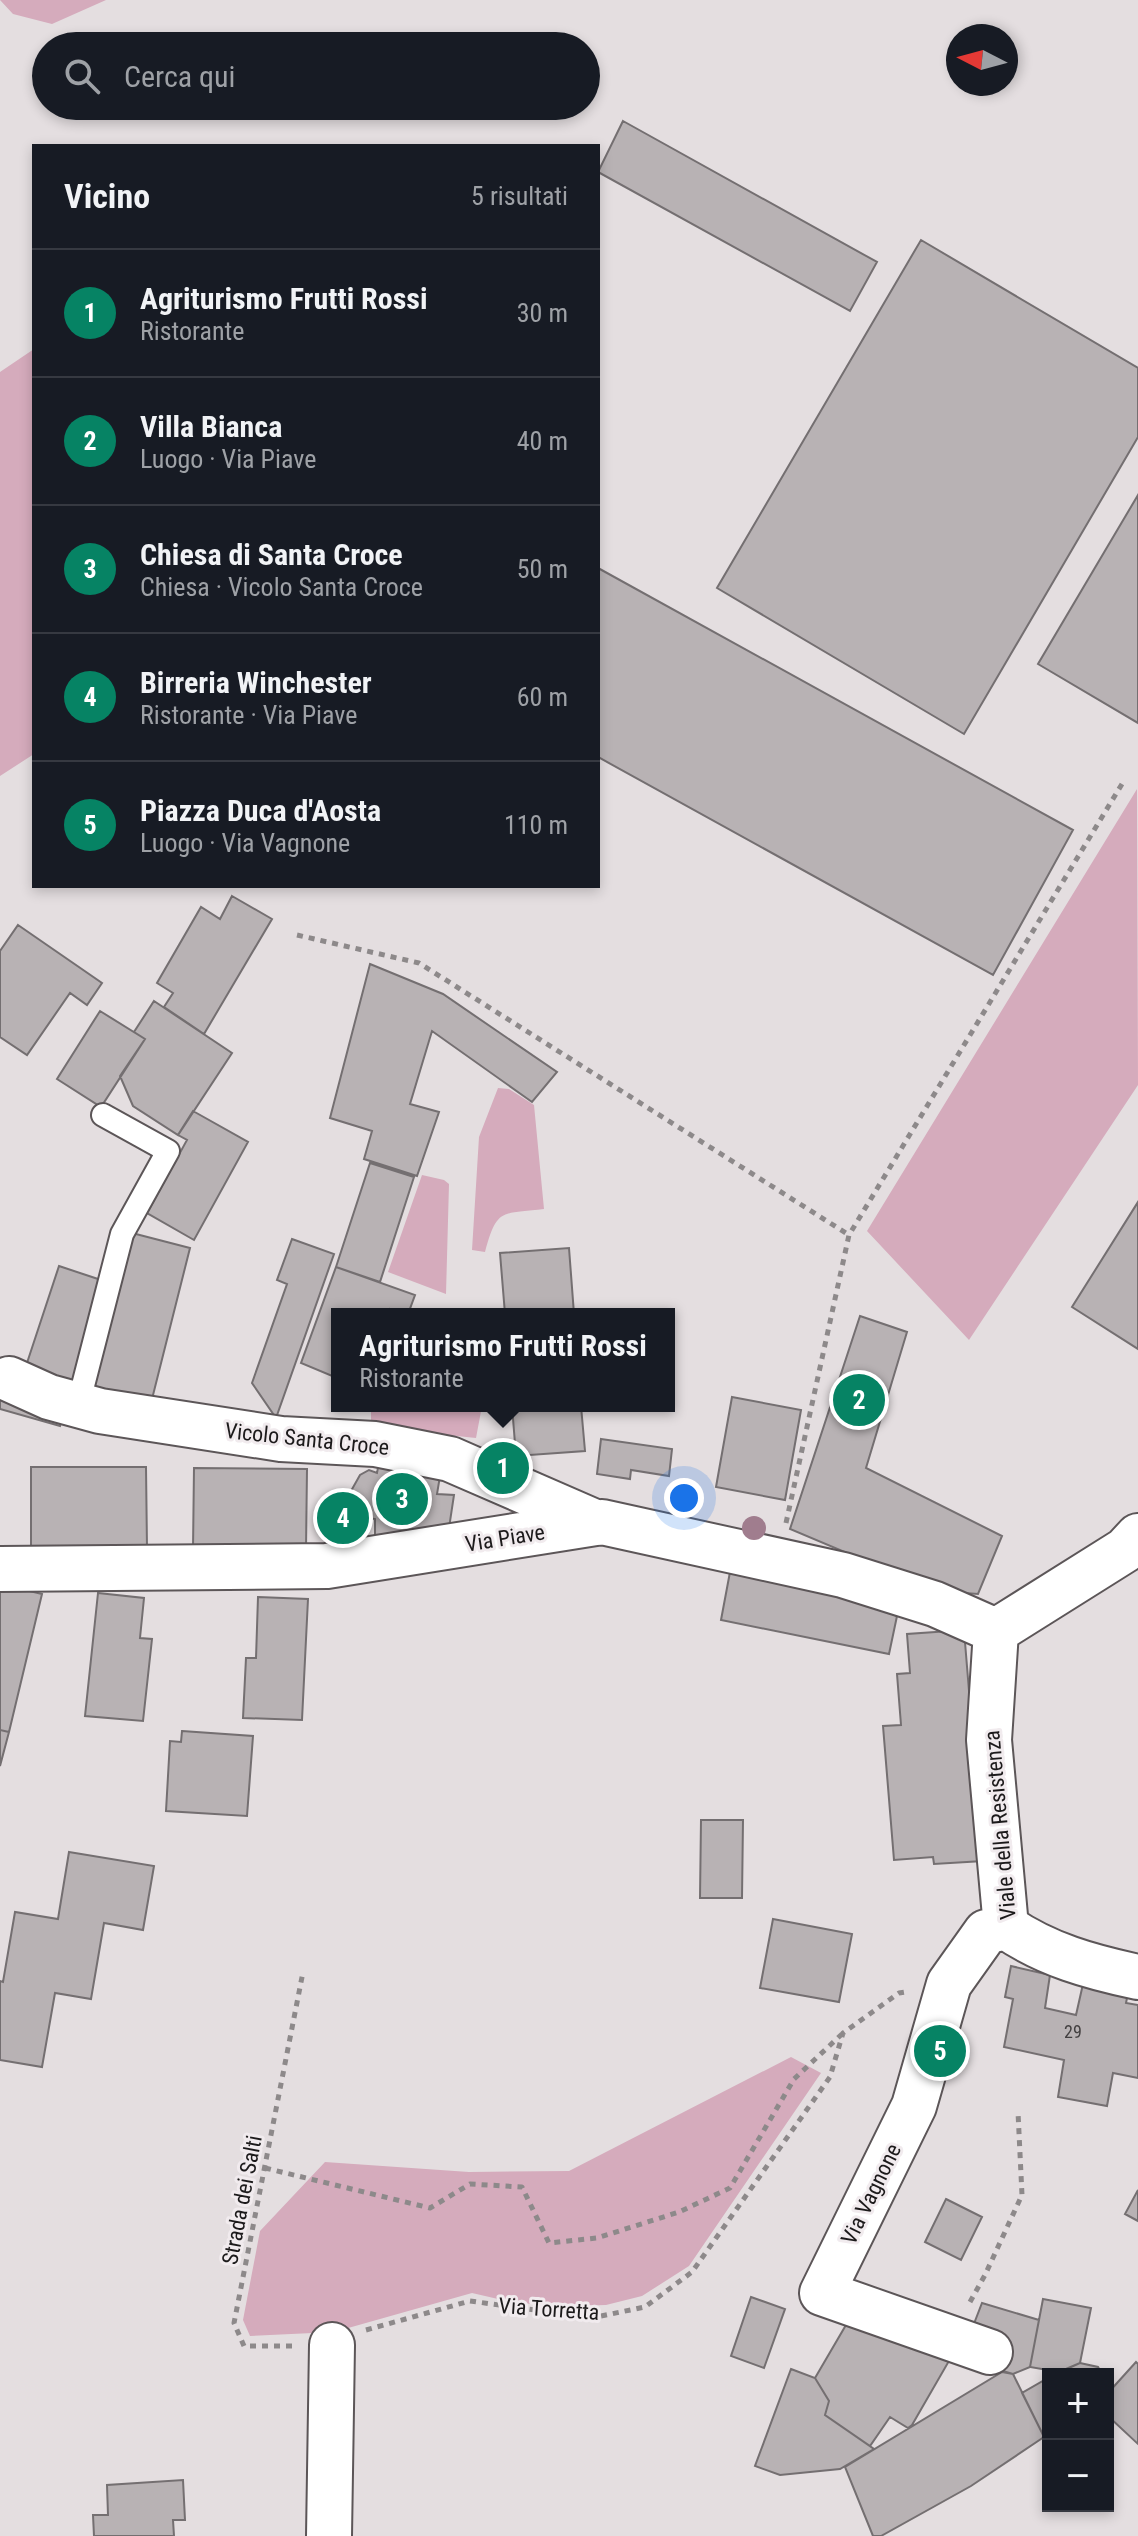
<!DOCTYPE html>
<html lang="it">
<meta charset="utf-8">
<style>
body{margin:0;font-family:"Roboto Condensed",sans-serif;background:#20242c;color:#f1f3f6}
.controls{position:absolute;right:24px;bottom:24px;display:grid;overflow:hidden;border-radius:0px;box-shadow:0 4px 12px #0003}
.controls button{width:72px;height:72px;display:grid;place-items:center;padding:0;border:0;border-bottom:2px solid #363941;background:#171b24;color:#f1f3f6;font:40px sans-serif}
.compass{position:absolute;left:946px;top:24px;width:72px;height:72px;border-radius:50%;background:#171b24;box-shadow:0 4px 12px #0003;rotate:276deg}
.you{position:absolute;left:684px;top:1498px;width:28px;height:28px;margin:-20px;border:6px solid #fff;border-radius:50%;background:#1a73e8;box-shadow:0 0 0 12px #1a73e833}
.badge{display:grid;place-items:center;width:52px;height:52px;border-radius:50%;background:#068364;color:#fff;font-size:26px;font-weight:700}
.pin{position:absolute;translate:-50% -50%;border:4px solid #fff;box-shadow:0 2px 8px #0006}
.popup{position:absolute;left:331px;top:1308px;width:344px;height:104px;box-sizing:border-box;display:grid;place-content:center;border-radius:0px;background:#171b24;filter:drop-shadow(0 2px 6px #0005);font-size:26px;white-space:nowrap;color:#9ea1a6}
.popup b{font-size:30px;color:#f1f3f6}
.popup::after{content:'';position:absolute;left:50%;top:100%;margin-left:-16px;border:16px solid transparent;border-top-color:#171b24}
.list{margin:0;padding:0;list-style:none}
h2{display:flex;justify-content:space-between;align-items:center;height:104px;margin:0;padding:0 32px;font-size:34px}
h2 small{font-size:26px;font-weight:400;color:#9ea1a6}
.list li{display:grid;grid-template-columns:52px 1fr auto;gap:24px;align-items:center;box-sizing:border-box;height:128px;padding:0 32px;border-top:2px solid #363941}
.list b{display:block;font-size:30px;white-space:nowrap}
.list p{margin:0;font-size:26px;white-space:nowrap;color:#9ea1a6}
.list em{font-size:26px;font-style:normal;color:#9ea1a6}
.icon{flex:none;width:44px;height:44px;fill:none;stroke:currentColor;stroke-width:2;stroke-linecap:round;stroke-linejoin:round}
.map{position:relative;flex:none;width:1138px;height:2536px;overflow:hidden}
.search{position:absolute;background:#171b24;box-shadow:0 4px 12px #0003;left:32px;top:32px;width:568px;height:88px;display:flex;align-items:center;gap:20px;box-sizing:border-box;padding:0 28px;border-radius:44px;color:#9ea1a6;font-size:30px}
.panel{position:absolute;background:#171b24;box-shadow:0 4px 12px #0003;left:32px;top:144px;width:568px;height:744px;border-radius:0px}
.map>svg:first-child{display:block}
</style>
<div class="map">
<svg width="1138" height="2536" viewBox="0 0 1138 2536">
<rect width="100%" height="100%" fill="#e4dee0"/>
<path fill="#d5abbc" d="M0 0H106L52 24 13 14Z
M34 349V754L0 776V372Z
M1137 789 1138 1085 969 1340 867 1231Z
M498 1088 509 1089 534 1105 544 1209C501 1214 497 1208 485 1252L472 1250 479 1137Z
M422 1175 444 1180 449 1184 446 1294 388 1272Z
M371 1406H482L476 1438 371 1427Z
M791 2057 821 2073 689 2266 642 2296 606 2305 569 2306 516 2303 472 2293 334 2332 250 2336 243 2320 260 2231 325 2162 469 2172 569 2171Z"/>
<path fill="#b8b2b4" stroke="#746f71" stroke-width="2" d="M623 121 877 262 850 311 598 172Z
M921 240 1138 368V437L964 734 717 588Z
M1138 495V723L1038 664Z
M598 568 1073 830 993 975 598 757Z
M232 896 272 919 204 1034 164 1007 173 993 157 983 201 907 220 919Z
M18 925 102 983 87 1005 70 993 27 1055 0 1037V951Z
M370 964 443 994 557 1072 532 1102 432 1031 410 1104 439 1112 417 1176 364 1159 372 1131 330 1118Z
M154 1001 232 1053 178 1135 133 1106 120 1076 145 1039 134 1032Z
M100 1011 145 1039 101 1107 57 1079Z
M193 1111 248 1142 194 1240 147 1213 187 1140 178 1135Z
M370 1163 414 1177 380 1282 336 1267Z
M1138 1202V1349L1072 1307Z
M132 1233 190 1248 150 1407 92 1392Z
M292 1239 334 1254 276 1418 252 1383 287 1284 277 1280Z
M569 1248 574 1314H505L500 1253Z
M59 1266 107 1282 71 1391 23 1375Z
M336 1267 415 1295 408 1314 390 1309 388 1314H337V1378L301 1363Z
M860 1316 907 1332 866 1468 1002 1536 978 1594 937 1591 790 1529Z
M0 1390 65 1407 60 1426 0 1409Z
M732 1397 801 1410 785 1500 716 1487Z
M512 1406H581L585 1451 516 1456Z
M601 1439 672 1449 669 1476 631 1470 630 1479 597 1474Z
M381 1452 442 1464 437 1494 454 1495 449 1528 375 1541V1519L364 1517 356 1510 351 1502V1491L360 1475 369 1470 377 1473Z
M31 1467H146L147 1548H31Z
M194 1468 307 1469 306 1549H193Z
M730 1572 844 1593 897 1616 889 1654 721 1620Z
M0 1584 42 1594 9 1732 0 1730Z
M98 1593 144 1598 140 1638 152 1639 143 1721 85 1716Z
M258 1597 308 1599 302 1720 243 1718 246 1658H256Z
M964 1630 983 1861 934 1864 933 1857 894 1860 883 1726 901 1725 897 1674 910 1673 907 1634Z
M0 1730 9 1732 0 1766Z
M182 1731 253 1736 247 1816 166 1811 170 1741 181 1742Z
M701 1820H743L742 1898H700Z
M69 1852 154 1866 143 1930 104 1923 91 1999 55 1993 42 2067 0 2060V1981L3 1982 15 1912 58 1919Z
M773 1919 852 1934 839 2002 760 1988Z
M1011 1966 1050 1975 1045 2008 1076 2015 1083 1984 1128 1993 1126 2003 1138 2005V2078L1113 2073 1107 2106 1058 2097 1064 2060 1004 2047 1013 1999 1005 1997Z
M1138 2190V2221L1125 2214Z
M946 2199 982 2217 961 2260 925 2242Z
M751 2297 785 2309 764 2368 731 2356Z
M1043 2299 1091 2308 1080 2363 1059 2372 1030 2367Z
M982 2303 1039 2320 1030 2367 1013 2374 996 2369 970 2334Z
M846 2325 953 2354 912 2425 908 2428 890 2417 870 2446 825 2415 829 2401 815 2378Z
M1136 2362 1138 2364V2444L1108 2416V2393Z
M1080 2363 1098 2367 1102 2374H1055Z
M791 2369 815 2378 829 2401 825 2415 874 2449 840 2469 780 2475 755 2466Z
M1002 2372 1013 2374 1044 2437 971 2486 881 2536H873L845 2467Z
M1048 2378V2435L1044 2437 1022 2393Z
M183 2480 185 2520H173L174 2536H94L93 2515H108L107 2485Z"/>
<g fill="none" stroke-linecap="round" stroke-linejoin="round">
<defs>
<path id="service" d="M78 1405 122 1234 168 1151 103 1115"/>
<path id="minor" d="M9 1379 49 1397 100 1411 281 1439 375 1444 450 1459 597 1523
M0 1569 327 1566 602 1522 843 1575 935 1604 996 1631
M996 1631 989 1740 1006 1927
M996 1631 1125 1550 1138 1536
M1006 1927C1047 1955 1091 1967 1138 1977
M990 2352 822 2293 914 2106 949 1984 986 1932 1006 1927
M329 2536 332 2345"/>
</defs>
<use href="#service" stroke="#5c5658" stroke-width="26"/>
<use href="#minor" stroke="#5c5658" stroke-width="48"/>
<path stroke="#8d898a" stroke-width="5" stroke-dasharray="6 6" stroke-linecap="butt" d="M297 935 419 963 849 1235
M786 1523 849 1235 1125 779
M265 2168 430 2208 470 2184 522 2187 549 2243 597 2238 679 2212 730 2188 794 2079 842 2034
M970 2302 985 2275 1022 2195 1018 2112
M366 2330 470 2301 564 2314 601 2316 645 2307 692 2272 830 2077 843 2033 899 1993 905 1992
M292 2346H244L234 2323 303 1972"/>
<use href="#service" stroke="#fff" stroke-width="22"/>
<use href="#minor" stroke="#fff" stroke-width="44"/>
</g>
<circle fill="#a07d8e" cx="754" cy="1528" r="12"/>
<g text-anchor="middle" dominant-baseline="central" stroke-width="6" stroke-linejoin="round" paint-order="stroke">
<g font-size="18" fill="#434041">
<text x="1073" y="2031">29</text>
</g>
<g font-size="22" fill="#1c1a1b" stroke="#f1ebee">
<text transform="translate(307 1439) rotate(6)">Vicolo Santa Croce</text>
<text transform="translate(505 1538) rotate(-9)">Via Piave</text>
<text transform="translate(1000 1825) rotate(-95)">Viale della Resistenza</text>
<text transform="translate(871 2194) rotate(-64)">Via Vagnone</text>
<text transform="translate(242 2200) rotate(-79)">Strada dei Salti</text>
<text transform="translate(549 2309) rotate(4)">Via Torretta</text>
</g>
</g>
</svg>
<div class="controls">
<button>+</button>
<button>−</button>
</div>
<svg class="compass" viewBox="-18 -18 36 36"><path d="M0-13l5 13h-10z" fill="#e53935"/><path d="M0 13l5-13h-10z" fill="#9ea1a6"/></svg>
<div class="you"></div>
<div class="pin badge" style="left:503px;top:1468px">1</div>
<div class="popup"><b>Agriturismo Frutti Rossi</b>Ristorante</div>
<div class="pin badge" style="left:859px;top:1400px">2</div>
<div class="pin badge" style="left:402px;top:1499px">3</div>
<div class="pin badge" style="left:343px;top:1518px">4</div>
<div class="pin badge" style="left:940px;top:2051px">5</div>
<div class="search"><svg class="icon" aria-label="search" viewBox="0 0 24 24"><circle cx="10" cy="10" r="6"/><path d="M15 15l6 6"/></svg>Cerca qui</div>
<section class="panel">
<h2>Vicino<small>5 risultati</small></h2>
<ul class="list">
<li><span class="badge">1</span><div><b>Agriturismo Frutti Rossi</b><p>Ristorante</p></div><em>30 m</em></li>
<li><span class="badge">2</span><div><b>Villa Bianca</b><p>Luogo · Via Piave</p></div><em>40 m</em></li>
<li><span class="badge">3</span><div><b>Chiesa di Santa Croce</b><p>Chiesa · Vicolo Santa Croce</p></div><em>50 m</em></li>
<li><span class="badge">4</span><div><b>Birreria Winchester</b><p>Ristorante · Via Piave</p></div><em>60 m</em></li>
<li><span class="badge">5</span><div><b>Piazza Duca d'Aosta</b><p>Luogo · Via Vagnone</p></div><em>110 m</em></li>
</ul>
</section>
</div>
